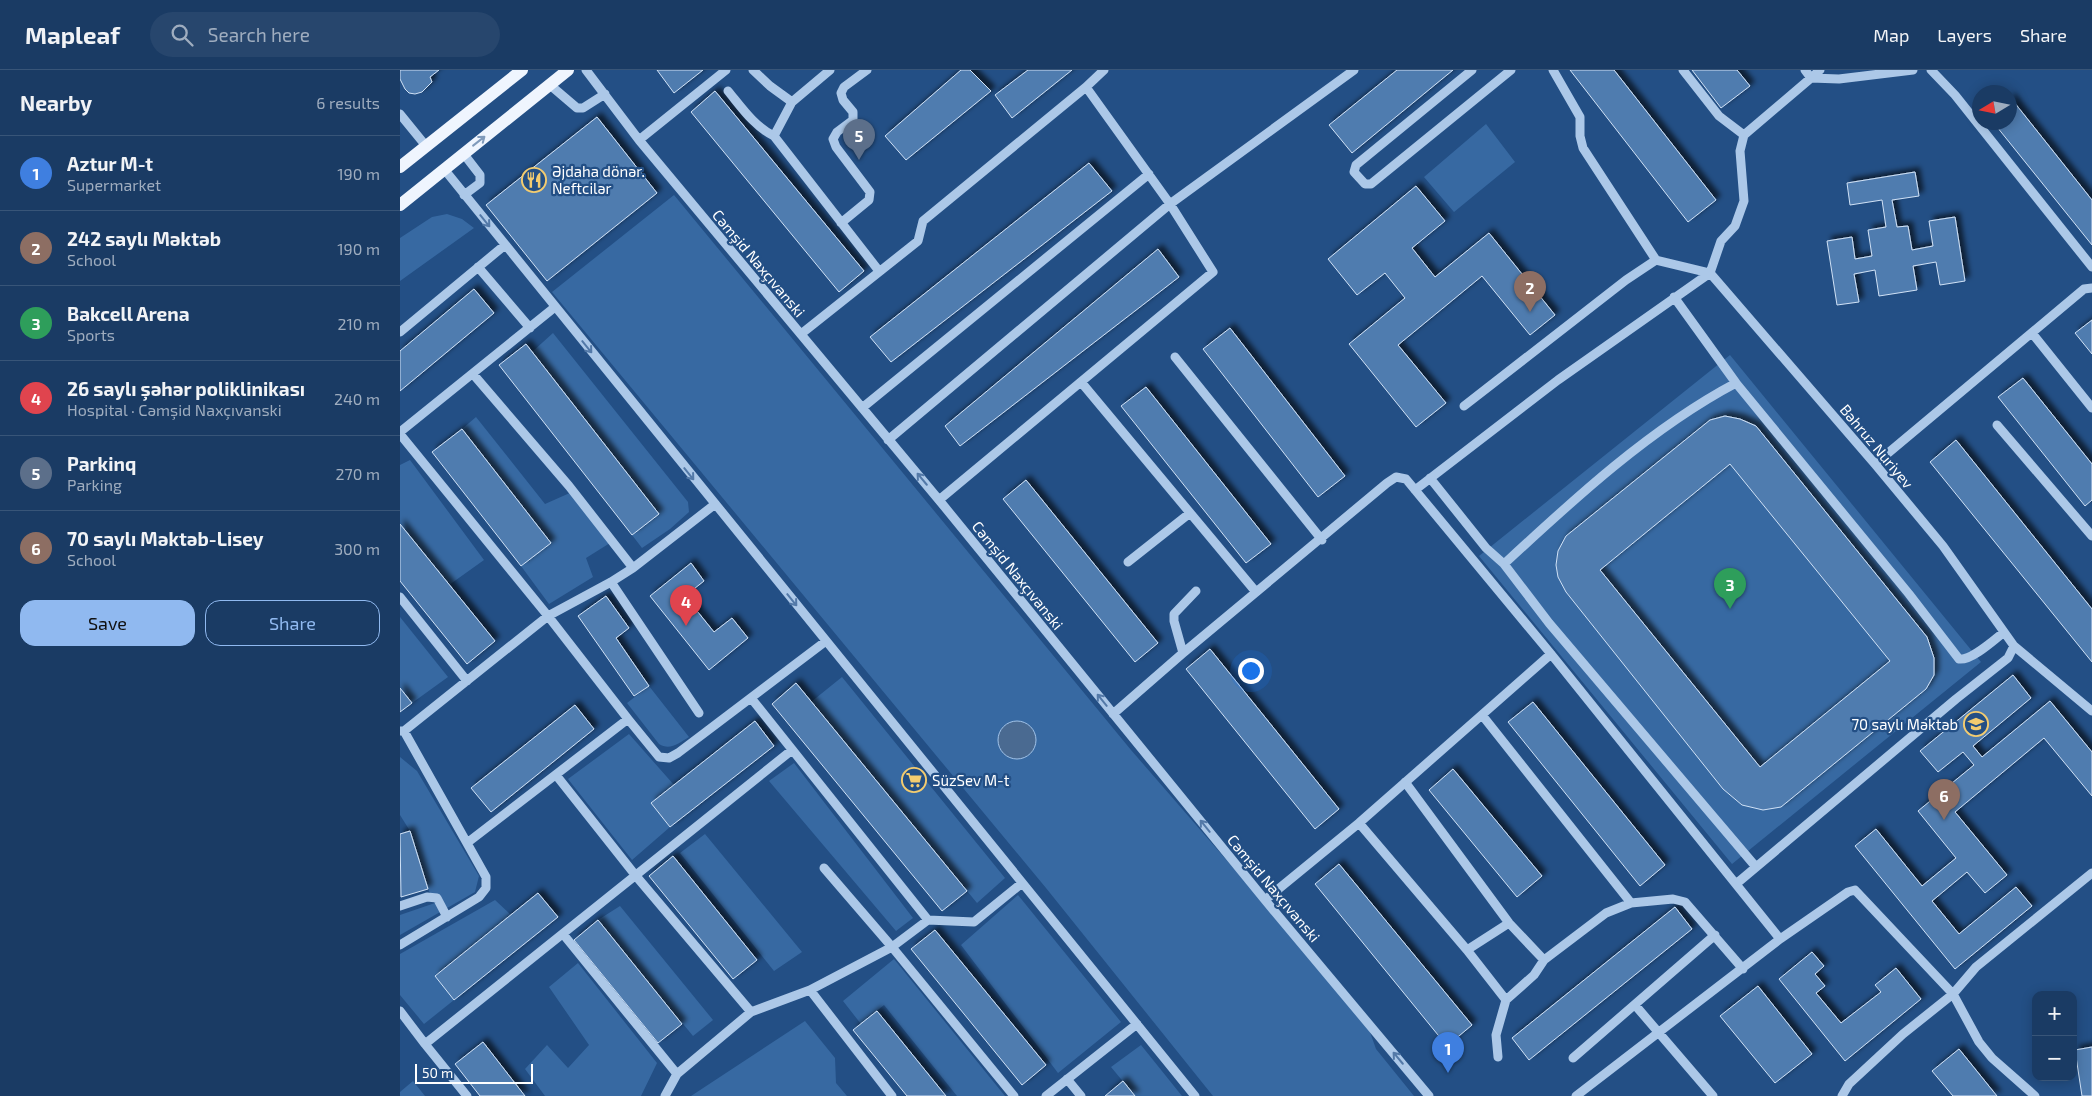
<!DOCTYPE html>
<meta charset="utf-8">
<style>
body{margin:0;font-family:"Exo 2",sans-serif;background:#27466d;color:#f1f3f6}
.controls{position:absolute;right:15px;bottom:15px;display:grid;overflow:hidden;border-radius:10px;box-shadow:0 2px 12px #0003}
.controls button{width:45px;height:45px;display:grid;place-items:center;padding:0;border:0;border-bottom:1px solid #385578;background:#1a3b64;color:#f1f3f6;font:25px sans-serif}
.compass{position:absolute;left:1572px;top:15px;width:45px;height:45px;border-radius:50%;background:#1a3b64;box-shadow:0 2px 12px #0003;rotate:260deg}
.scale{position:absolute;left:15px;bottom:12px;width:118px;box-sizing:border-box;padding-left:5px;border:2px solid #fff;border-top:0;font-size:14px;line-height:18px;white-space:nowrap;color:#fff;-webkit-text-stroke:4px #234f85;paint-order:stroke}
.you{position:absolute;left:850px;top:600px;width:18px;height:18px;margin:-12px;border:4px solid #fff;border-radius:50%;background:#1a73e8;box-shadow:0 0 0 8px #1a73e833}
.badge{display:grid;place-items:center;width:32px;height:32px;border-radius:50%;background:#90b9f0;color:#fff;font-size:16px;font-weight:700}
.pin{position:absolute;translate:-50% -41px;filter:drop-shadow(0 1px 2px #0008)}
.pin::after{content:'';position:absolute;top:26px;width:18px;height:15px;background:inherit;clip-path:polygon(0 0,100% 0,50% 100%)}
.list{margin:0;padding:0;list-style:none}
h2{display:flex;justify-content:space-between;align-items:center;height:65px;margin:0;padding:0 20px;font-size:21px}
h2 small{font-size:16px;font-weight:400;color:#9fadbf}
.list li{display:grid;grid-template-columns:32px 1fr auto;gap:15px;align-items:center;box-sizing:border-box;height:75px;padding:0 20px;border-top:1px solid #385578}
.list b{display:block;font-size:19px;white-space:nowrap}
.list p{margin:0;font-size:16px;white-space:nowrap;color:#9fadbf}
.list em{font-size:16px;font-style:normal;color:#9fadbf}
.actions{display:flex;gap:10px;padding:15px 20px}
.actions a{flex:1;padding:11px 0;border:1px solid #90b9f0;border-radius:15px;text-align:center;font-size:18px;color:#90b9f0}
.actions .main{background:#90b9f0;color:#111}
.icon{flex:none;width:28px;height:28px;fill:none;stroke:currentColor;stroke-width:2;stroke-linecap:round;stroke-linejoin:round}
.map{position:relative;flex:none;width:1692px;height:1026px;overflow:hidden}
header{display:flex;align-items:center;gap:30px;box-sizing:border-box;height:70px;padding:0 25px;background:#1a3b64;border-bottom:1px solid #385578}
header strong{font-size:24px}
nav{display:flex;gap:28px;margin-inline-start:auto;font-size:18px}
.search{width:350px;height:45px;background:#27466d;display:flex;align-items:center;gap:12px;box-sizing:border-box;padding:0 18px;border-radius:28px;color:#9fadbf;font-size:19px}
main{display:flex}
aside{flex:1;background:#1a3b64}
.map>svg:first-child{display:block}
</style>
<header>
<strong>Mapleaf</strong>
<div class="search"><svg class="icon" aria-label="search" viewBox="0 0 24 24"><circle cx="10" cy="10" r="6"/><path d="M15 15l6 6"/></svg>Search here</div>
<nav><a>Map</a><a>Layers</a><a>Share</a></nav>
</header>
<main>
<aside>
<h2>Nearby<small>6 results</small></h2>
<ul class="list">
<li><span class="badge" style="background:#3f7fe0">1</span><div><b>Aztur M-t</b><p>Supermarket</p></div><em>190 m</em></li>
<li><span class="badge" style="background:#8d6e63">2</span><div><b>242 saylı Məktəb</b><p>School</p></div><em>190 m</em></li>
<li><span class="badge" style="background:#2e9e5b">3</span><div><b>Bakcell Arena</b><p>Sports</p></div><em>210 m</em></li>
<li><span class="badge" style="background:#e0444e">4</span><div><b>26 saylı şəhər poliklinikası</b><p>Hospital · Cəmşid Naxçıvanski</p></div><em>240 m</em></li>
<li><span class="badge" style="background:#5c6f8a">5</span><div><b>Parkinq</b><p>Parking</p></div><em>270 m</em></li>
<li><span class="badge" style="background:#8d6e63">6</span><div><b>70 saylı Məktəb-Lisey</b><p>School</p></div><em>300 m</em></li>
</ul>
<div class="actions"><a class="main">Save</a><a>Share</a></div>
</aside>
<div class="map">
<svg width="1692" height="1026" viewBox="0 0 1692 1026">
<defs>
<filter id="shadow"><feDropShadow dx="4.5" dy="-4.5" stdDeviation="2.5" flood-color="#0009"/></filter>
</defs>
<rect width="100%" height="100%" fill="#234f85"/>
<path fill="#3769a2" d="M1086 54 1115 92 1054 142 1024 107Z
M274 125 731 680 966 951 976 979 1014 1026H813L646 818 152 222Z
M47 144 62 149 74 158 0 211V168L32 147Z
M153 263 288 432 289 442 270 459 242 478 232 465 258 444 132 282Z
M1330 285 1581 592 1332 794 1079 486Z
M76 347 145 434 172 422 210 473 186 488 193 507 149 534 121 496 151 473 62 359Z
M10 390 84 490 49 515 0 454V395Z
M0 547 48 607 12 633 0 618Z
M442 607 605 808 577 833 411 632Z
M249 616 289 667C279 673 270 681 259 674L227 633Z
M229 664 274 715 251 733 270 757 232 790 168 709Z
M0 687 17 701 79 806 75 822 0 865V845L35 833 28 819 10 761 0 745Z
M394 693 513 848 496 861 369 711Z
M305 764 402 882 374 901 280 783Z
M618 825 721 952 658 1003 561 875Z
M95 830 111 845 35 905 54 930 24 954 0 925V884Z
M220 836 313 950 293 966 198 850Z
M494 889 605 1026H557L484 935 461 954 443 931Z
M178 893 257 993 241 1026H145L125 999 147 975 168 998 189 975 149 917Z
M405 951 435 988 436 1013 447 1026H291Z
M741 975 782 1026H735L711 997Z
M13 1011 25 1026H0V1022Z"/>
<path fill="#4a6a91" stroke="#a1c3e9" d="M598 670a19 19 0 1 1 38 0a19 19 0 1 1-38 0Z"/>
<path fill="#507baf" stroke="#d0e2f6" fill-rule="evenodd" filter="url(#shadow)" d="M0 0H39L30 7 32 12 22 22 15 24 9 23 5 19 0 9Z
M257 0H303L274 23Z
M561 0H570L591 21 506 90 485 66Z
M628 0H672L612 48 595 25Z
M997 0H1053L952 83 929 55Z
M1170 0H1214L1316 130 1288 152Z
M1292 0H1337L1350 16 1321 38Z
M315 21 464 201 439 222 291 42Z
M1610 27 1692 130V175L1593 52H1610Z
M197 47 257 123 147 211 86 135Z
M689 93 712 121 491 292 470 267Z
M1515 102 1519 126 1492 130 1497 157 1508 156 1512 180 1533 176 1529 151 1555 147 1565 211 1540 215 1536 192 1513 196 1517 220 1479 226 1475 200 1454 204 1459 232 1437 235 1427 171 1452 167 1455 189 1472 186 1468 160 1486 157 1482 130 1450 135 1447 113Z
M1016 116 1045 151 1012 178 1035 207 1089 163 1155 245 1130 265 1082 206 998 275 1046 333 1016 357 949 274 1005 228 985 203 957 225 928 189Z
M758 179 779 207 560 376 545 356Z
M74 219 94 243 0 321V281Z
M1692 250V284L1675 263Z
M830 258 945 406 918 427 803 279Z
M126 274 259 444 232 465 99 295Z
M1623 308 1692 394V430L1685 436 1598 327Z
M746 317 871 474 846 493 721 336Z
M1325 346 1340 349 1356 356 1527 567 1534 588V605L1526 619 1381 737 1363 740 1342 735 1323 719 1166 522 1158 507 1156 495 1158 481 1166 466 1310 350ZM1330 394 1490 591 1360 697 1200 500Z
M62 359 151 473 121 496 32 382Z
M1556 370 1692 539V592L1530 392Z
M626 410 758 573 735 592 603 429Z
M0 454 95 571 67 594 0 511Z
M291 493 304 511 285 526 314 562 332 548 348 568 309 600 250 526Z
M206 526 229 558 216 568 249 616 234 626 178 546Z
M810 579 939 739 915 759 786 599Z
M1613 605 1631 628 1573 676 1582 687 1650 631 1692 682V726L1644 668 1555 742 1607 805 1585 823 1567 802 1532 831 1559 864 1616 817 1632 836 1555 899 1455 776 1476 759 1522 816 1556 788 1518 741 1574 695 1563 682 1538 702 1520 681Z
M396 613 567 821 542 841 372 634Z
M0 618 12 633 0 642Z
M1133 632 1265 795 1240 816 1108 652Z
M175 635 194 659 91 742 71 718Z
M355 651 374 676 270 757 251 733Z
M1053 699 1142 806 1117 827 1029 720Z
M10 761 28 819 1 827 0 764Z
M273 786 357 890 333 909 249 806Z
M939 794 1072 955 1047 976 915 814Z
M138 823 158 847 54 930 35 906Z
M1275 837 1292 859 1129 990 1112 968Z
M198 850 282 954 258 973 174 870Z
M535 860 646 995 622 1015 511 879Z
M1412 882 1424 896 1415 904 1425 916 1416 923 1441 953 1481 922 1475 915 1496 898 1521 929 1445 991 1379 909Z
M1358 916 1412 984 1375 1013 1320 946Z
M477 941 546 1026H507L453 960Z
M83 972 125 1026H80L55 994Z
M1692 977V1026H1682L1675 980Z
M1559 979 1597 1026H1553L1532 1001Z
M723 1011 735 1026H705Z"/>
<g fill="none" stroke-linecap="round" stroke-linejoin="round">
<path stroke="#acc8e8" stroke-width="9" d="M186 0 239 70 539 430 865 830 1029 1026
M353 0 370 16 392 32
M430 0 392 32 374 66 479 201
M1072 0 956 95 954 102 965 114H971L1111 0
M1153 0 1180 47V66L1183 78 1256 190 1310 203
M1283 0 1319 46 1344 65
M1405 0 1411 8 1420 0
M1531 0 1555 25 1692 197
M150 15 177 38H183L205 24
M328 21C342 38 354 56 374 66
M0 44 26 76
M239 70 326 0
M63 83 80 105V113L64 125
M44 99 795 1026
M441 153 469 130 470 122 436 77 433 69 437 62 453 50V42L443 30 441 23 444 17 467 0
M78 197 130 258
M1310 203 1475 394 1543 476 1614 576 1692 641
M1274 227 1336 313
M0 262 105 175
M1632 263 1692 338
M401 264 518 171 523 151 686 17
M775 287 922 470
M73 304 169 416 233 498
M681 312 856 522
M1064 336 1226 210 1256 190
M462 338 749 104
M1597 355 1692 466
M0 362 155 237
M0 364 148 546 228 649 259 687 269 688 278 683 426 571
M488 370 770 134 954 0
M1475 394 1684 219 1692 218
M1030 408 1086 478 1104 494
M1015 420 1158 310 1310 203 1321 171 1335 156 1344 131 1340 81 1344 65 1411 8 1439 9 1513 0
M539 430 813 202 770 134 686 17 704 0
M728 492 790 443
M211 512 299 643
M0 527 67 611
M783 583 774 551V544L796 521
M351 628 528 850
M713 644 783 583 987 413 996 407 1006 409 1151 584 1380 869
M1082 645 1231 833
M0 661H4L148 546 211 512 233 498 314 435
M156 705 236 806 351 942
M1005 712 1109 853 1144 890
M959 753 1067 880 1106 930 1134 905 1144 890 1206 843 1231 833 1273 829 1285 832 1343 899
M67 773 228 649
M1356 797 1149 553 1104 494C1174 429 1251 358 1336 313L1509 524 1559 589C1571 591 1594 570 1604 562
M424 798 492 877 614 1026
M1336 814 1556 629 1608 588 1614 576
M865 830 959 753 1151 584
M0 836 27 827 37 828 47 847
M163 864 277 1004
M0 875 79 827 86 818V807L4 661
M1067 880 1109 853
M410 920 492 1026
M1235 935 1313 1026
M0 941 25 974 392 680
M25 974 67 1026
M1098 987 1096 965 1106 930
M1173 988 1315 865
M667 1009 681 1026
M265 1026 277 1004 351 942 410 920 492 877 528 850 574 852 622 813
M646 1026 737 954
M1176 1026 1380 869 1448 822 1455 820 1553 924 1579 972 1592 988 1635 1026
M1442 1026 1449 1014 1503 964 1553 924 1576 897 1692 803"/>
<path stroke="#eff5fe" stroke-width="12" d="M0 97 122 0
M0 135 168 0"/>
</g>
<defs><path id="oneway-shaft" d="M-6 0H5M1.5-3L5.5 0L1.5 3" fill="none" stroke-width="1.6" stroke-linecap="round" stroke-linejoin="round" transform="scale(1.25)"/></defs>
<use stroke="#7f9abb" href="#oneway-shaft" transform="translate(79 71) rotate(-38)"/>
<g stroke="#5379a8">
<use href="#oneway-shaft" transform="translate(85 151) rotate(51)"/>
<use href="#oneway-shaft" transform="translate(187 277) rotate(51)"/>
<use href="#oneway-shaft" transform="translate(289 404) rotate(51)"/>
<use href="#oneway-shaft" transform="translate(522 409) rotate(-130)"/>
<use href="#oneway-shaft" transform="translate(392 530) rotate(51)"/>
<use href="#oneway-shaft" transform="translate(702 630) rotate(-129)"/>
<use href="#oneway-shaft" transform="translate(805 756) rotate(-129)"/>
<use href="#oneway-shaft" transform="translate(998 988) rotate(-130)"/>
</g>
<defs>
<symbol id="restaurant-ring" viewBox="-11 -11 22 22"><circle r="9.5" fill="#234f85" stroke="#f4cc6f" stroke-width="1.5"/><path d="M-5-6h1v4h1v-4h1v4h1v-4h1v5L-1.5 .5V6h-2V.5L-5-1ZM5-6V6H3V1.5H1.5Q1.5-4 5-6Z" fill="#f4cc6f"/></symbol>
<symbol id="school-ring" viewBox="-11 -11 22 22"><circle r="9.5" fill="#234f85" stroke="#f4cc6f" stroke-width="1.5"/><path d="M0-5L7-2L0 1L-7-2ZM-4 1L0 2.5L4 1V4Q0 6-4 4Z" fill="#f4cc6f"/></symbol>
<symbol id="supermarket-ring" viewBox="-11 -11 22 22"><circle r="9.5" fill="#234f85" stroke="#f4cc6f" stroke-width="1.5"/><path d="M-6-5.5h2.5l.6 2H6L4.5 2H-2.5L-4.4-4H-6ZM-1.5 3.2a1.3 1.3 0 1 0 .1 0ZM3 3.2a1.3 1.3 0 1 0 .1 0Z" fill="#f4cc6f"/></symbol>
</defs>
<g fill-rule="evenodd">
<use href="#restaurant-ring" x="120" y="96" width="28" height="28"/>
<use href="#school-ring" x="1562" y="640" width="28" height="28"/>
<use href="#supermarket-ring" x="500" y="696" width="28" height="28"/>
</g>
<g text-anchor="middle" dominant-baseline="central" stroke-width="4.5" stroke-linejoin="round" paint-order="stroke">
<g font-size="15" fill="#fff" stroke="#234f85" text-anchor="start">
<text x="152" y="101">Əjdaha dönər.<tspan x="152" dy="17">Neftcilər</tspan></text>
<text x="1558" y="654" text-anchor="end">70 saylı Məktəb</text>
<text x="532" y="710">SüzSev M-t</text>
</g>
<g font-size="15" fill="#fff" stroke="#234f85">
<text transform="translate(359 193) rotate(50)">Cəmşid Naxçıvanski</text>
<text transform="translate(1477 376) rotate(50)">Bəhruz Nuriyev</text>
<text transform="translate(618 505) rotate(51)">Cəmşid Naxçıvanski</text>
<text transform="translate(874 818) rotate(50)">Cəmşid Naxçıvanski</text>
</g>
</g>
</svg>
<div class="controls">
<button>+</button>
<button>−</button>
</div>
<svg class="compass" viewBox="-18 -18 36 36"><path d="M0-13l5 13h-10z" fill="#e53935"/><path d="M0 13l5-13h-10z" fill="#9fadbf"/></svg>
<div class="scale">50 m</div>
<div class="you"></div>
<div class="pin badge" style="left:1048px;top:1003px;background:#3f7fe0">1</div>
<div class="pin badge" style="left:1130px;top:242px;background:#8d6e63">2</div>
<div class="pin badge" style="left:1330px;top:539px;background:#2e9e5b">3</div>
<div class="pin badge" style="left:286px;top:556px;background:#e0444e">4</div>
<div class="pin badge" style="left:459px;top:90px;background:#5c6f8a">5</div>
<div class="pin badge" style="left:1544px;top:750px;background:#8d6e63">6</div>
</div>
</main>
